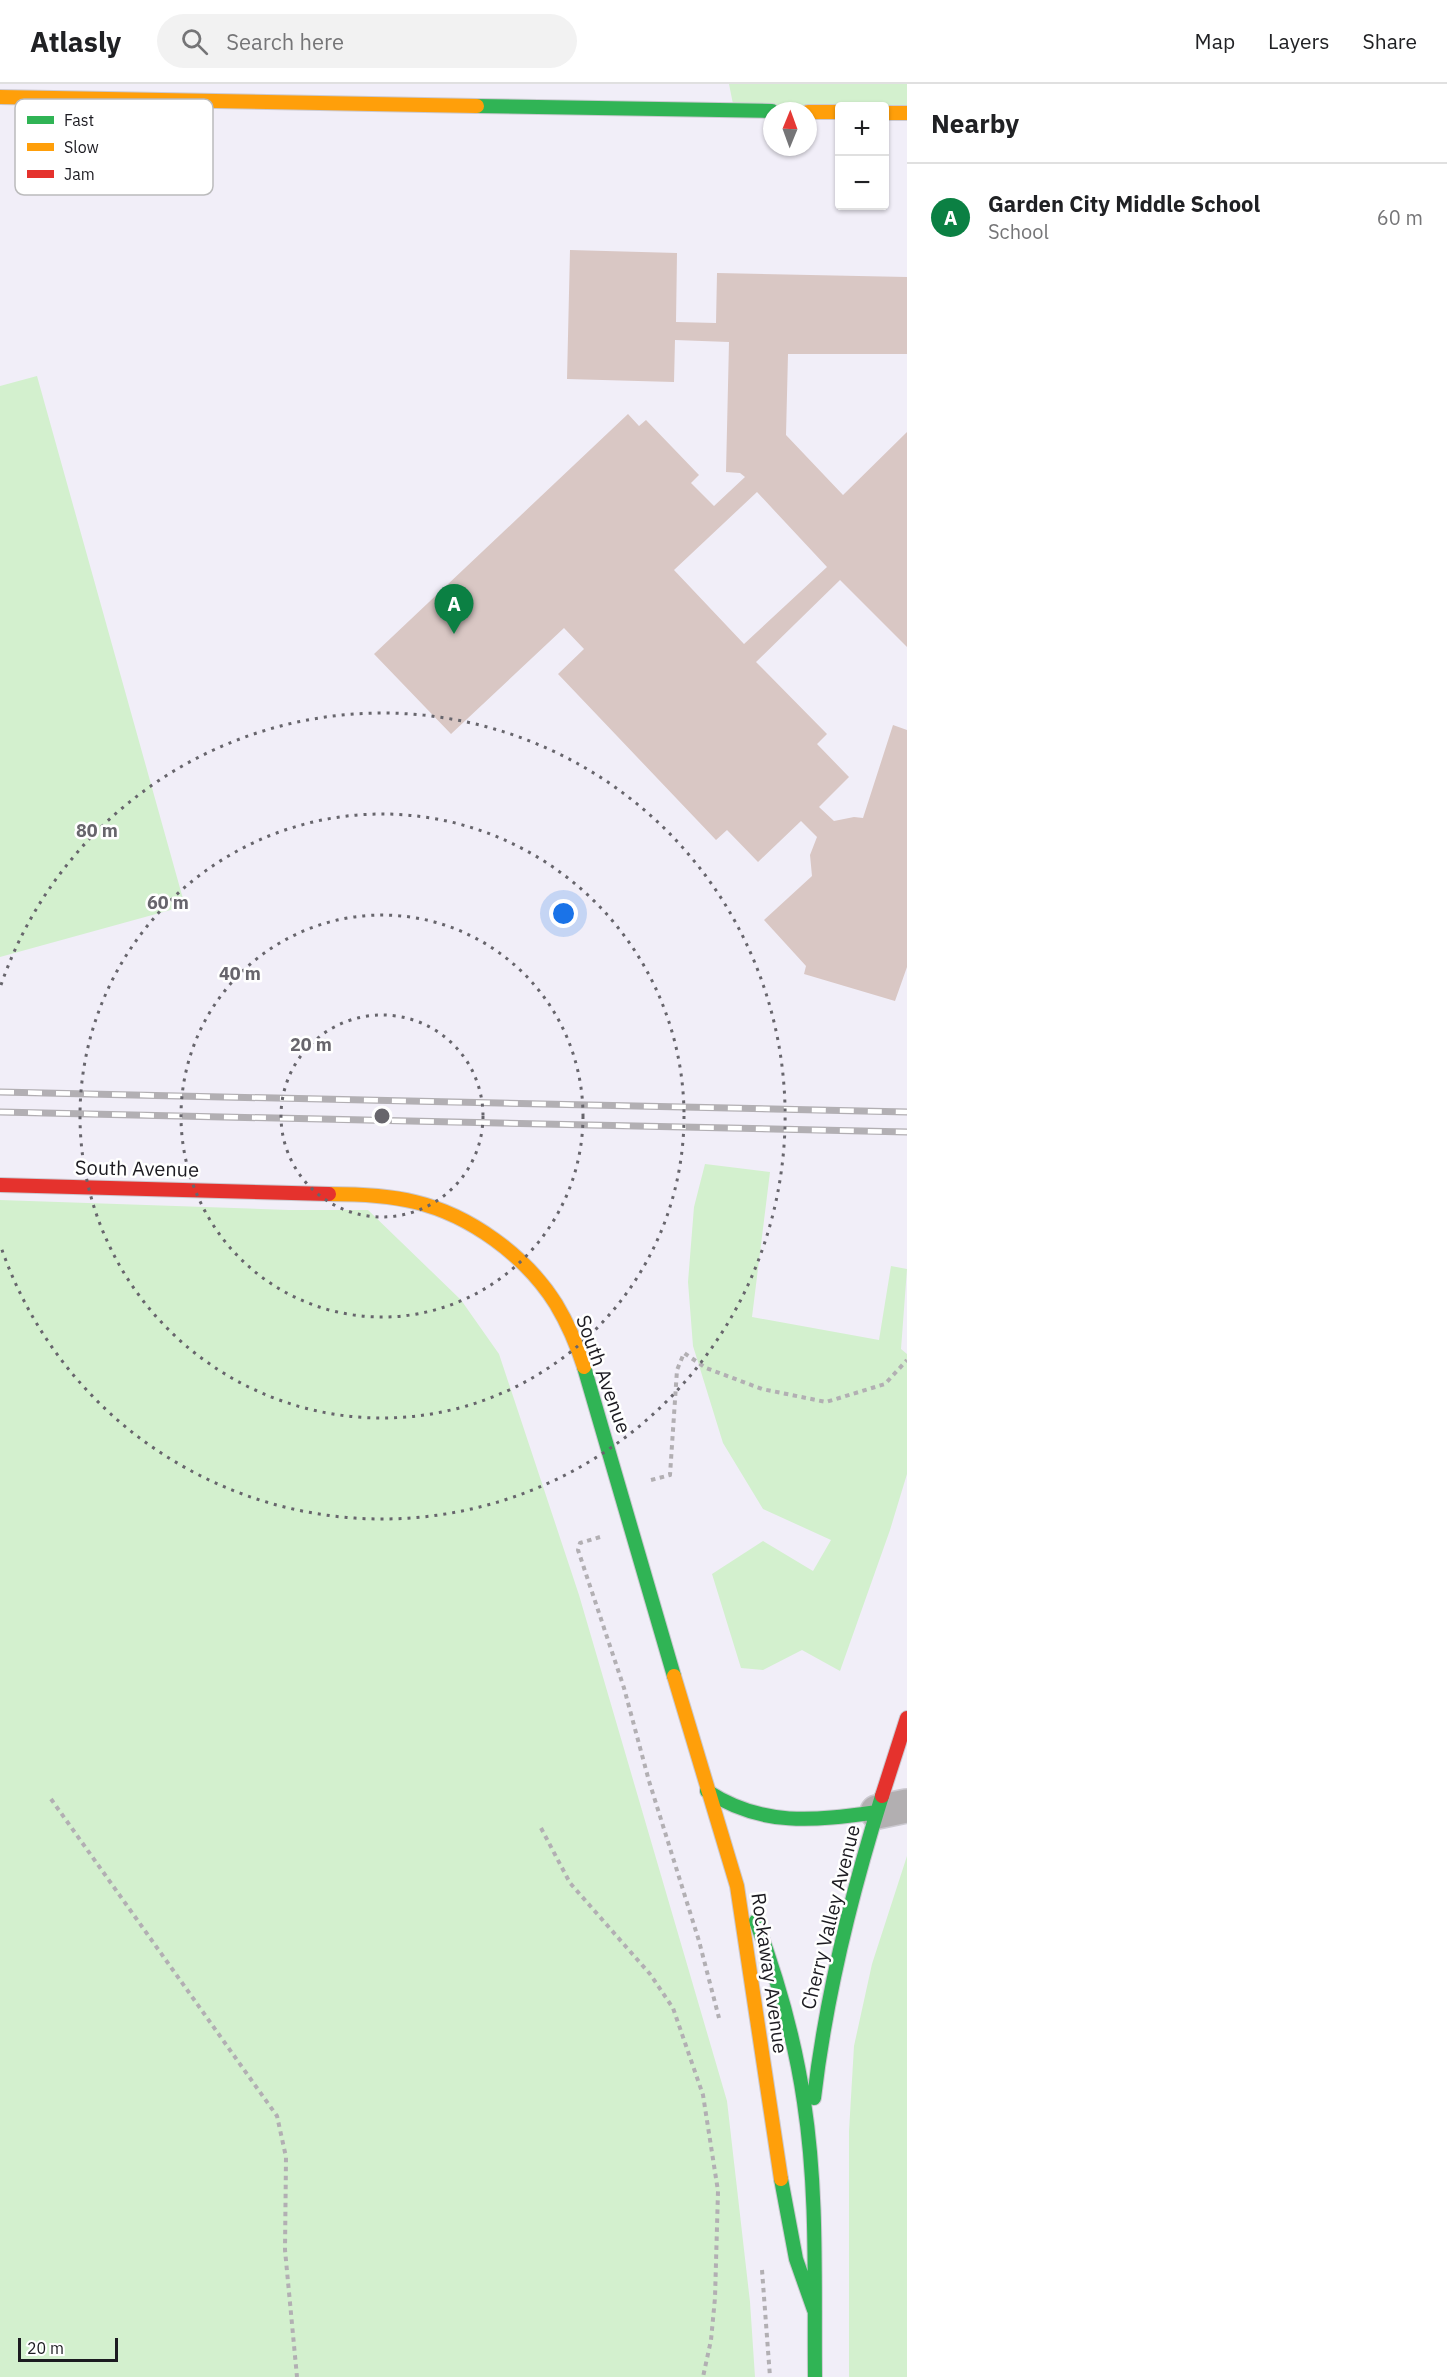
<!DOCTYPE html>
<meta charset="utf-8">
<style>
body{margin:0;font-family:"IBM Plex Sans",sans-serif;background:#f2f2f2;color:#202124}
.controls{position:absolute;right:18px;top:18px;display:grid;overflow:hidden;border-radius:6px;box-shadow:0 2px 4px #0004}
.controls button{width:54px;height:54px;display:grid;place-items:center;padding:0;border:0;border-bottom:2px solid #e0e0e0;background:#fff;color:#202124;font:30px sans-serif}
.compass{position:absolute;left:763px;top:18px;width:54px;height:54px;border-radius:50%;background:#fff;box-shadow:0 2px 4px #0004;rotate:1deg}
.scale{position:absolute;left:18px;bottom:15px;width:100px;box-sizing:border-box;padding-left:6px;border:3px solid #1c1b21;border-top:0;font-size:16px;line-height:21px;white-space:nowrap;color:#1c1b21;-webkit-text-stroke:4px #fff;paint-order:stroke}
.you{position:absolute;left:564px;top:830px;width:21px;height:21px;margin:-15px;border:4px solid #fff;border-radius:50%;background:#1a73e8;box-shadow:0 0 0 9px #1a73e833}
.badge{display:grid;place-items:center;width:39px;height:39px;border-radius:50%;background:#0b8043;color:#fff;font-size:20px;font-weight:700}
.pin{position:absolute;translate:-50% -50px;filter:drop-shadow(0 2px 3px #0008)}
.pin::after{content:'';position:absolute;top:32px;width:21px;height:18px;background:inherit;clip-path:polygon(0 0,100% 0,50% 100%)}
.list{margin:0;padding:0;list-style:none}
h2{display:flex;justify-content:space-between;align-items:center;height:78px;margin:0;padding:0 24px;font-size:26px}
h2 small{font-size:20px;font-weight:400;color:#757577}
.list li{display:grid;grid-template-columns:39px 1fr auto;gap:18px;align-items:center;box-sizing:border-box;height:108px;padding:0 24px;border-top:2px solid #e0e0e0}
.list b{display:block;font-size:22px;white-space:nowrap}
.list p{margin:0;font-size:20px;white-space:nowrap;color:#757577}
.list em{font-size:20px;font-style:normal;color:#757577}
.icon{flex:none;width:33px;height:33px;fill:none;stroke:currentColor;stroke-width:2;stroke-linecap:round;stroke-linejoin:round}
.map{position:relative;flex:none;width:907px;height:2293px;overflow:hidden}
header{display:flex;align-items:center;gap:36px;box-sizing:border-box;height:84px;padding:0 30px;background:#fff;border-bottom:2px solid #e0e0e0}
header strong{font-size:28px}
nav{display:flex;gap:33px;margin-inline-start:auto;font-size:21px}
.search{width:420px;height:54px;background:#f2f2f2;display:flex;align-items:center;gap:15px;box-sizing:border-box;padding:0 21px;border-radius:33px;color:#757577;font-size:22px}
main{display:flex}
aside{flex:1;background:#fff}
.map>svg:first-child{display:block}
</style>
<header>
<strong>Atlasly</strong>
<div class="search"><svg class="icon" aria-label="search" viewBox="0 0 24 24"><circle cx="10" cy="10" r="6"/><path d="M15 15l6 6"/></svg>Search here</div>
<nav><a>Map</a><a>Layers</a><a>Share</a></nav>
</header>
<main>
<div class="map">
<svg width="907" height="2293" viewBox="0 0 907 2293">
<rect width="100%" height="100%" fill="#f1eef8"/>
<path fill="#d3f0ce" d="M729 0H907V29L884 22H840L839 27 734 25Z
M37 292 185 822 0 873V302Z
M705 1080 770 1088 752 1233 879 1256 891 1182 907 1185 901 1265 907 1270V1390L890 1446 840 1587 802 1566 763 1586 741 1584 712 1490 763 1457 813 1487 831 1456 763 1425 723 1359 693 1262 688 1198 694 1123Z
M0 1116 289 1126H368L461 1216 499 1270 579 1511 727 2017 750 2218 755 2293H0Z
M907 1772V2293H849V2047L854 1962 872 1880Z"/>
<path fill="#d9c7c4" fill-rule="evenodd" d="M570 166 677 169 676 238 716 239 717 189 907 193V270H788L786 351 843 411 907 348V563L840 496 756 578 827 650 817 660 849 693 819 723 834 737 854 733 863 734 893 641 907 646V883L895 917 804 890 806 882 764 836 812 792 810 771 817 753 801 737 758 778 727 746 716 756 558 590 584 565 564 544 451 650 374 570 628 330 639 342 646 336 699 391 691 399 714 422 745 393 740 389 726 388 729 258 675 256 674 298 567 295ZM757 408 827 483 744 560 674 486Z"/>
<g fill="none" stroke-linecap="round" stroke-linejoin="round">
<defs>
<path id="street" d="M877 1728 907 1722"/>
<path id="fast" d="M477 22 772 27
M584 1283 674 1592
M707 1707C762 1743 814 1737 877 1728
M756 1837C778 1896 795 1956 804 2018 818 2109 814 2202 815 2293
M814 2014C826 1911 851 1811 882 1712
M781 2095 796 2175 814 2226"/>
<path id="slow" d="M0 13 477 22
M808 28H840
M884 29H907
M329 1110C358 1110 387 1111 415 1118 470 1131 526 1172 556 1220 568 1240 577 1261 584 1283
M674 1592 737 1802 781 2095"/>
<path id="jam" d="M0 1101 329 1110
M882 1712 907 1634"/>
</defs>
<use href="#street" stroke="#cbc9d0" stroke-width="36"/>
<use href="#fast" stroke="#cbc9d0" stroke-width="16"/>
<use href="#slow" stroke="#cbc9d0" stroke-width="16"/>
<use href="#jam" stroke="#cbc9d0" stroke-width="16"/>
<path stroke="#b2afb3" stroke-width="4" stroke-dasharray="4.5 4.5" stroke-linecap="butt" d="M651 1396 670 1391 677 1286 684 1269 706 1284 762 1305 826 1318 885 1300 907 1276
M600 1453 580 1459 578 1466 624 1604 649 1697 699 1857 719 1934
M51 1715 277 2032 286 2073 285 2166 297 2293
M541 1744 570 1799 650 1890 673 1924 703 2011 718 2107 715 2214 711 2256 703 2293
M762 2186 770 2293"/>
<use href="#street" stroke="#b2afb1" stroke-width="33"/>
<use href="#fast" stroke="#30b455" stroke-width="14"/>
<use href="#slow" stroke="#ff9f0a" stroke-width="14"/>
<use href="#jam" stroke="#e5322d" stroke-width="14"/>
<defs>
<path id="rail" d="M0 1008 907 1028
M0 1028 907 1048"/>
</defs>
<use href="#rail" stroke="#b2afb3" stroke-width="7"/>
<use href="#rail" stroke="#fff" stroke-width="4.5" stroke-dasharray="14" stroke-linecap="butt"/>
</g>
<g fill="none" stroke="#67656c" stroke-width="3" stroke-dasharray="3 6">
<circle cx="382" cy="1032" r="101"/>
<circle cx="382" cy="1032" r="201"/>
<circle cx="382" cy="1032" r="302"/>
<path d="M1 901A403 403 0 1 1 1 1163"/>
</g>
<g text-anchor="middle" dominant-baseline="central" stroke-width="5" stroke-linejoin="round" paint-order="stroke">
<g font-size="20" fill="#1c1b21" stroke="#fff">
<text transform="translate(137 1084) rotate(1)">South Avenue</text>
<text transform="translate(604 1290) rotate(70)">South Avenue</text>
<text transform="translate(830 1833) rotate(-76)">Cherry Valley Avenue</text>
<text transform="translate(770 1889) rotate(82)">Rockaway Avenue</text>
</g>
</g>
<rect x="15" y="15" width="198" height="96" rx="9" fill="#fff" stroke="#bbbbbc" stroke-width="1.5"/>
<rect x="27" y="32" width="27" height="8" fill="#30b455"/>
<rect x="27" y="59" width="27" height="8" fill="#ff9f0a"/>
<rect x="27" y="86" width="27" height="8" fill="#e5322d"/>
<g font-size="16" fill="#1c1b21">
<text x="64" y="42">Fast</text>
<text x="64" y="69">Slow</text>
<text x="64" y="96">Jam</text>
</g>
<circle cx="382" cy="1032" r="9" fill="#67656c" stroke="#fff" stroke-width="3"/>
<g font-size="18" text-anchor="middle" font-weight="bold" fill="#67656c" stroke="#fff" stroke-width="5" stroke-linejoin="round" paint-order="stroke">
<text x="97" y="753">80 m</text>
<text x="168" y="825">60 m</text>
<text x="240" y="896">40 m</text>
<text x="311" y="967">20 m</text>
</g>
</svg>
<div class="controls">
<button>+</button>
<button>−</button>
</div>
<svg class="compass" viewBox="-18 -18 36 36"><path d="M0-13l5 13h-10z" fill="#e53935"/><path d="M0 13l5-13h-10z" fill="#757577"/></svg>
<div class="scale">20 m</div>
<div class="you"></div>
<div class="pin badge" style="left:454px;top:550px">A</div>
</div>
<aside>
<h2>Nearby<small></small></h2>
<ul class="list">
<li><span class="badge">A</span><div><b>Garden City Middle School</b><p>School</p></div><em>60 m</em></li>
</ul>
</aside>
</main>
